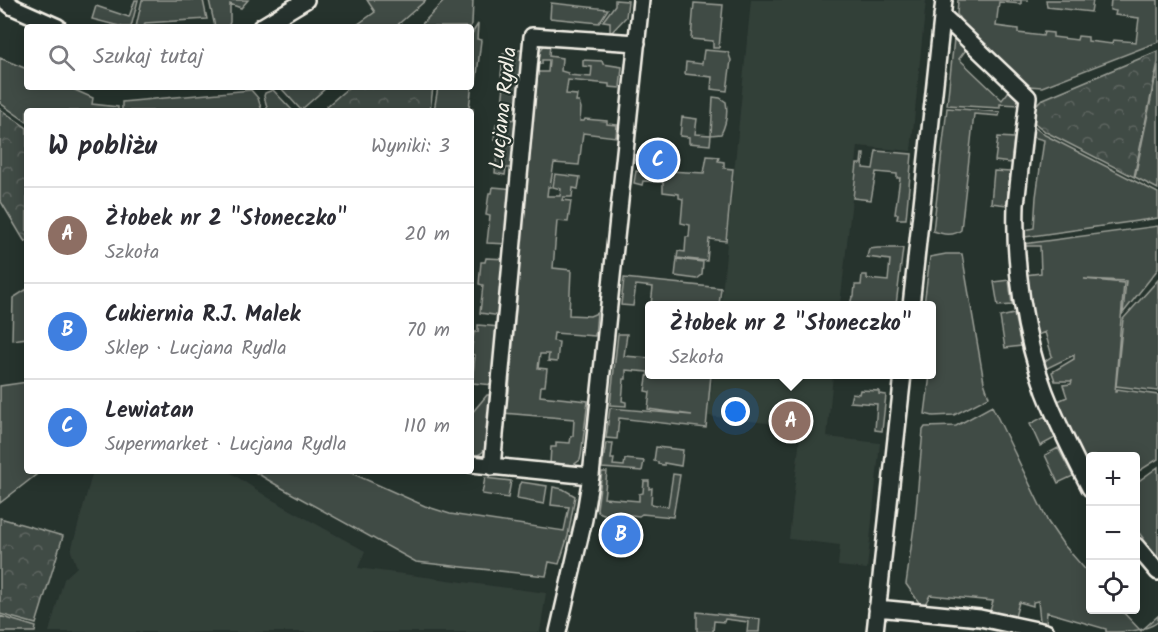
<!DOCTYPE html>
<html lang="pl">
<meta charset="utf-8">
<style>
body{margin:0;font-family:Kalam,sans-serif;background:#f2f2f3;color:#2b2b33}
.controls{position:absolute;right:18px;bottom:18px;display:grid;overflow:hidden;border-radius:6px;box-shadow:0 3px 15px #0003}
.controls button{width:54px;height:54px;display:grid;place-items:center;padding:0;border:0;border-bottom:2px solid #e1e1e2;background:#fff;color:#2b2b33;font:30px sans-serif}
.you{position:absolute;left:736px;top:412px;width:21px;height:21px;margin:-15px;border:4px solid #fff;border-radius:50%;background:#1a73e8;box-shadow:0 0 0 9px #1a73e833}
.badge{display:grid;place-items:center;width:39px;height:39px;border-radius:50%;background:#d93025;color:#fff;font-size:20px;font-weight:700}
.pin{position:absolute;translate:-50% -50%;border:3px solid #fff;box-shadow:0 2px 6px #0006}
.popup{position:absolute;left:645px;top:301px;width:291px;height:78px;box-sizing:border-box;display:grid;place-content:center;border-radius:6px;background:#fff;filter:drop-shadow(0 2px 4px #0005);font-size:20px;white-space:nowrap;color:#7c7c81}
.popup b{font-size:22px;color:#2b2b33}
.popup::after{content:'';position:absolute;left:50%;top:100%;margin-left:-12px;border:12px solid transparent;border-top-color:#fff}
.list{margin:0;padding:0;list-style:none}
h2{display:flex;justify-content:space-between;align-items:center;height:78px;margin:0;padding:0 24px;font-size:26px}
h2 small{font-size:20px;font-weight:400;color:#7c7c81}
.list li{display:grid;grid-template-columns:39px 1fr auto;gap:18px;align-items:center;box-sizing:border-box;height:96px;padding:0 24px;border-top:2px solid #e1e1e2}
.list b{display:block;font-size:22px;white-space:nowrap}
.list p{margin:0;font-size:20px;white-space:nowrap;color:#7c7c81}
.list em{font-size:20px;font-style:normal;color:#7c7c81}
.icon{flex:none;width:33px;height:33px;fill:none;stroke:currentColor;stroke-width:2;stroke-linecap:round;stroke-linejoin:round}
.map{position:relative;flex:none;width:1158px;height:632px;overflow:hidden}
.search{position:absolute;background:#fff;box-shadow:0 3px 15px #0003;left:24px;top:24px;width:450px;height:66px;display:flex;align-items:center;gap:15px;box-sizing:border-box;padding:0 21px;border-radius:6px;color:#7c7c81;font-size:22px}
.panel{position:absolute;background:#fff;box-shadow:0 3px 15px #0003;left:24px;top:108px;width:450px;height:366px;border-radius:6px}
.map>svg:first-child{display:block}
</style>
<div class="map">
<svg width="1158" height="632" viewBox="0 0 1158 632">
<defs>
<pattern id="forest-crowns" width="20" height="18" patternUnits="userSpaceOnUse" patternTransform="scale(1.5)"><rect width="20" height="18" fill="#414b45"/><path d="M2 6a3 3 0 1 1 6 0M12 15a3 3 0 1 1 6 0" fill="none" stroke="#5d6560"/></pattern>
</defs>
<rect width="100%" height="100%" fill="#26332d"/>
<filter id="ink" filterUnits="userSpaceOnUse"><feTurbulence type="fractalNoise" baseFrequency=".0167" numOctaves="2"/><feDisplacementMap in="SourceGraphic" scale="12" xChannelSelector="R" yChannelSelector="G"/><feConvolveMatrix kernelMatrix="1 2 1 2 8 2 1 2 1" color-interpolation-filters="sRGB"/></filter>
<g filter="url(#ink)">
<path fill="#333f39" d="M751 0H926L911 151 858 146 840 305H721Z
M713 375H833L827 437 880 443 867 569 838 566 840 545 789 539 801 427 708 416Z
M93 471H228L269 498 365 551 358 568 546 593 540 632H49L64 579 77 567 71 551Z"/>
<path fill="#414b45" stroke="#9a9e96" stroke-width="1.5" d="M135 0H138L131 27H123L92 19 96 6 129 17Z
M142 0H203L207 19 145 23 144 27H136Z
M209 0H248L241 8 230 4V22L228 27H215Z
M367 0H426L395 27H354L375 12Z
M445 0H473L472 24 470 27H423L422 24Z
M615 0 628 1 626 17 611 33 610 31V22L603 21 615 5Z
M958 0H1028H1021V4L999 2 996 26 1018 29V33L1043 36 1044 32 1053 33V37L1077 40 1078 36 1088 37V41L1112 44 1113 40 1136 42 1139 18 1115 15 1116 11 1110 10 1111 0H1158V42L1042 87 1028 86 1022 82 964 27 957 14Z
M1046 0H1093L1091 12 1047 7Z
M551 3 608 9 599 23 550 18Z
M694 3 723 5 719 48H713V41L691 39Z
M478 24 477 39 481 40 476 83 472 84 469 108 473 109 471 131V111H434L438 87H471V35Z
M954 39H961L968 47 959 59 1002 100 1010 90 1018 99 1020 105 1000 104V108L947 105Z
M550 43 549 56 562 58 561 71 568 73V75L591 77 592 67 583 66V60L602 61 603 64 622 67 620 88 609 87V84L568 80 566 94 577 95 576 102H579L581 108 580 121H584L585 119 607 121V124L617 125 616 137 583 133 579 165 554 163 550 187H548L547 196H560L561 189 553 187 555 174 580 177 578 189 573 188 572 197H563L562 200 571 201 568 222 557 221 553 268 571 270 569 315 590 316 597 313 595 336 554 333 553 341 559 342 557 362 548 361 549 354H540L538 368 547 369 545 386H541L540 396 588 401 581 456 580 460 572 466 550 464 551 447H556V442L570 443 571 436H573L574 419 503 413 504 392 509 393 525 194 538 72H548L549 60H542V64H539L540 52 544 45Z
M508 49 529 51 522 108 511 107V105L502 104 505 77 501 76 503 54H507Z
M704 50 728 52 731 60 727 91 711 89 712 77 685 74 686 62 702 64Z
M0 58 27 69V87H68L93 98 92 104 118 107V111H27V122L0 103Z
M1158 65V189L1135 177Z
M280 87H327L301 110Z
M251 90 258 98 262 111H122V102Z
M273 90 293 111H268L264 96 265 93Z
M713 97 720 98 726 102C728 113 726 124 721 134L711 135Z
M947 108 1000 112 999 116 974 114 961 230C953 237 942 234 933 231Z
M682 117 697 119 695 134 711 135 710 145 689 143V137L680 136Z
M500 119 522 120 519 140 494 139 496 124H500Z
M1030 124 1045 135 1158 193V218L1025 237 1022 236 1020 231 1034 228 1036 197 1044 140 1029 136Z
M998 137 1014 138 1011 163 995 161Z
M498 143 519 144 517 168H506L505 175 495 173Z
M876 151 912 154 906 219H897L898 214H895L900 178H897V174L876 172 871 200 853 198 857 164H861L862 154H864L863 168 873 169Z
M707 156 719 157 718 161 724 162V168L733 169 726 241 709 239 707 261 677 258 678 251 685 252 686 237H689L690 225 681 223 683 199 679 198V194L663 192V182L643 181 642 185 634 183 636 171 668 174 669 171 704 173Z
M994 171 1010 172 1007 205 991 203Z
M493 187 515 189 509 244 487 243 490 216 486 215 489 193H492Z
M1158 226V269L1123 313 1126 281 1084 279 1124 283 1115 392H1116L1117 389 1158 395V459L1136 473V456H1090V479L1068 432 1058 401 1067 397 1063 385 1071 384 1072 381H1055L1052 372 1074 359V355L1043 370 1041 364 1052 356 1045 332 1033 337 1025 275 1041 273 1040 246H1021L1023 244Z
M878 248H903L896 305H850L852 297 854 296 855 285H861L862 275H867V279L888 281 890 260 867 257 869 249Z
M946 254H962L984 382 989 397 954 415 933 416 925 414 930 375 932 374V306L924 305 930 257Z
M486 258 507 259 501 316 480 313 483 285 479 284 481 262H485Z
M677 259 703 262 702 275 697 279 675 276Z
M624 278 721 288 719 305H651L653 287 636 285 633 306 621 305Z
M1009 280 1012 305 998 306 994 282Z
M1158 280V391L1116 386 1123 319Z
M27 289V338L12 340 13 298Z
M1014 314 1021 346 1005 348 1000 317Z
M478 325 500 327 494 385 472 383 475 355 471 354 474 332H478Z
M618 334H627L624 356 650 358V374L711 375 706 428 619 418 617 439 606 438 610 408 692 415 648 409 650 392 645 391 648 372 626 370V379H624L622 401 626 402V406L610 405Z
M27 382V471H41L0 503V386Z
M860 390 879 391V394L886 395 882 431 875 430 877 404 850 402 852 393 859 394Z
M487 395H493L487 446C483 453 479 456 471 456V414Z
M992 406 1048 522 1063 544 1090 575V610H1121L1141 631 1158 616V622C1144 632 1124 632 1106 632V629L1047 612 1046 625 1040 621 1038 601 1033 602V606L1019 602 1015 617 989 614 993 601 930 595 924 606 920 604 906 584 914 527 915 521 923 430 925 427 956 426Z
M1045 416 1055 438 1040 446 1030 424Z
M606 443H613L611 459H614L613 465 624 466 625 459 644 461 642 471 602 468Z
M656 447 683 450 681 466 664 463V465L658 464V462L654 461Z
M1058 448 1073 476 1058 483 1045 455Z
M1158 467V563L1137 544 1143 538 1136 529V483Z
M253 471H347L425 506 450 514 564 531 569 507 551 505 553 487 563 489 575 496 568 536 559 564 549 562 546 576 416 562 280 487Z
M602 472H607L604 498 639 501V494L643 493 644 481H649V489L652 488 651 504 668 507 673 474 680 475 673 517 642 514 639 516 615 513 609 516 598 512 597 509Z
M485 478 511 481 508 498 482 494Z
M521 482 547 486 544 504 517 499 519 485Z
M697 612 760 619 759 632H747L748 622 725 619 724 622 714 621 713 632H697Z
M0 616 36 627 35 632H0Z"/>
<path fill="url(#forest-crowns)" stroke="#9a9e96" stroke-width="1.5" d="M1158 51V62L1134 177 1046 132 1031 120 1035 106 1041 100Z
M349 87H433L430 111H327L326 107Z
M0 109 27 128V240L25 242 0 200Z
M0 518 63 536 36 624 0 614Z"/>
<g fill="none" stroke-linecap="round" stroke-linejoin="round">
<defs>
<path id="minor" d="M4 0 13 7 58 27
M942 15 1028 97 1016 205C1014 265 1024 336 1045 392 1058 425 1074 457 1090 488
M261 27 306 0
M911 306 944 0
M471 464 591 476
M492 467 532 36 637 43
M1136 546 1158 572
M877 608 980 618 1046 632
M558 632 584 519 591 476 641 0
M875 632 903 374"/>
</defs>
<use href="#minor" stroke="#f4f1e8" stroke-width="20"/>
<use href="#minor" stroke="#26332d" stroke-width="15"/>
</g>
</g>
<g text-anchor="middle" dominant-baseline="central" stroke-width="4.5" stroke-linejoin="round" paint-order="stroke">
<g font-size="21" fill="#f4f1e8" stroke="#26332d">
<text transform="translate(504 108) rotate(-84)">Lucjana Rydla</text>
</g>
</g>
</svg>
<div class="controls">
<button>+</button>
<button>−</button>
<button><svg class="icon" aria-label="locate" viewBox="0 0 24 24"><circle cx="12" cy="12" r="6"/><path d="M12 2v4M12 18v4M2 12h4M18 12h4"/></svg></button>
</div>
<div class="you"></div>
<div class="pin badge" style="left:791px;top:421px;background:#8d6e63">A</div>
<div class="popup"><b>Żłobek nr 2 &quot;Słoneczko&quot;</b>Szkoła</div>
<div class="pin badge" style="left:621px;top:535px;background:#3f7fe0">B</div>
<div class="pin badge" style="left:658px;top:160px;background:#3f7fe0">C</div>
<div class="search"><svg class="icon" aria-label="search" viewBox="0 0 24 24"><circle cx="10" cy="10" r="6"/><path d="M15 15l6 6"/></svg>Szukaj tutaj</div>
<section class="panel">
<h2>W pobliżu<small>Wyniki: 3</small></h2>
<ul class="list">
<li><span class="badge" style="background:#8d6e63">A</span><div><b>Żłobek nr 2 &quot;Słoneczko&quot;</b><p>Szkoła</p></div><em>20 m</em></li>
<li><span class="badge" style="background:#3f7fe0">B</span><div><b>Cukiernia R.J. Malek</b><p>Sklep · Lucjana Rydla</p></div><em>70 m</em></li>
<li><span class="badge" style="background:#3f7fe0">C</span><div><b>Lewiatan</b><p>Supermarket · Lucjana Rydla</p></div><em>110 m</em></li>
</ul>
</section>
</div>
